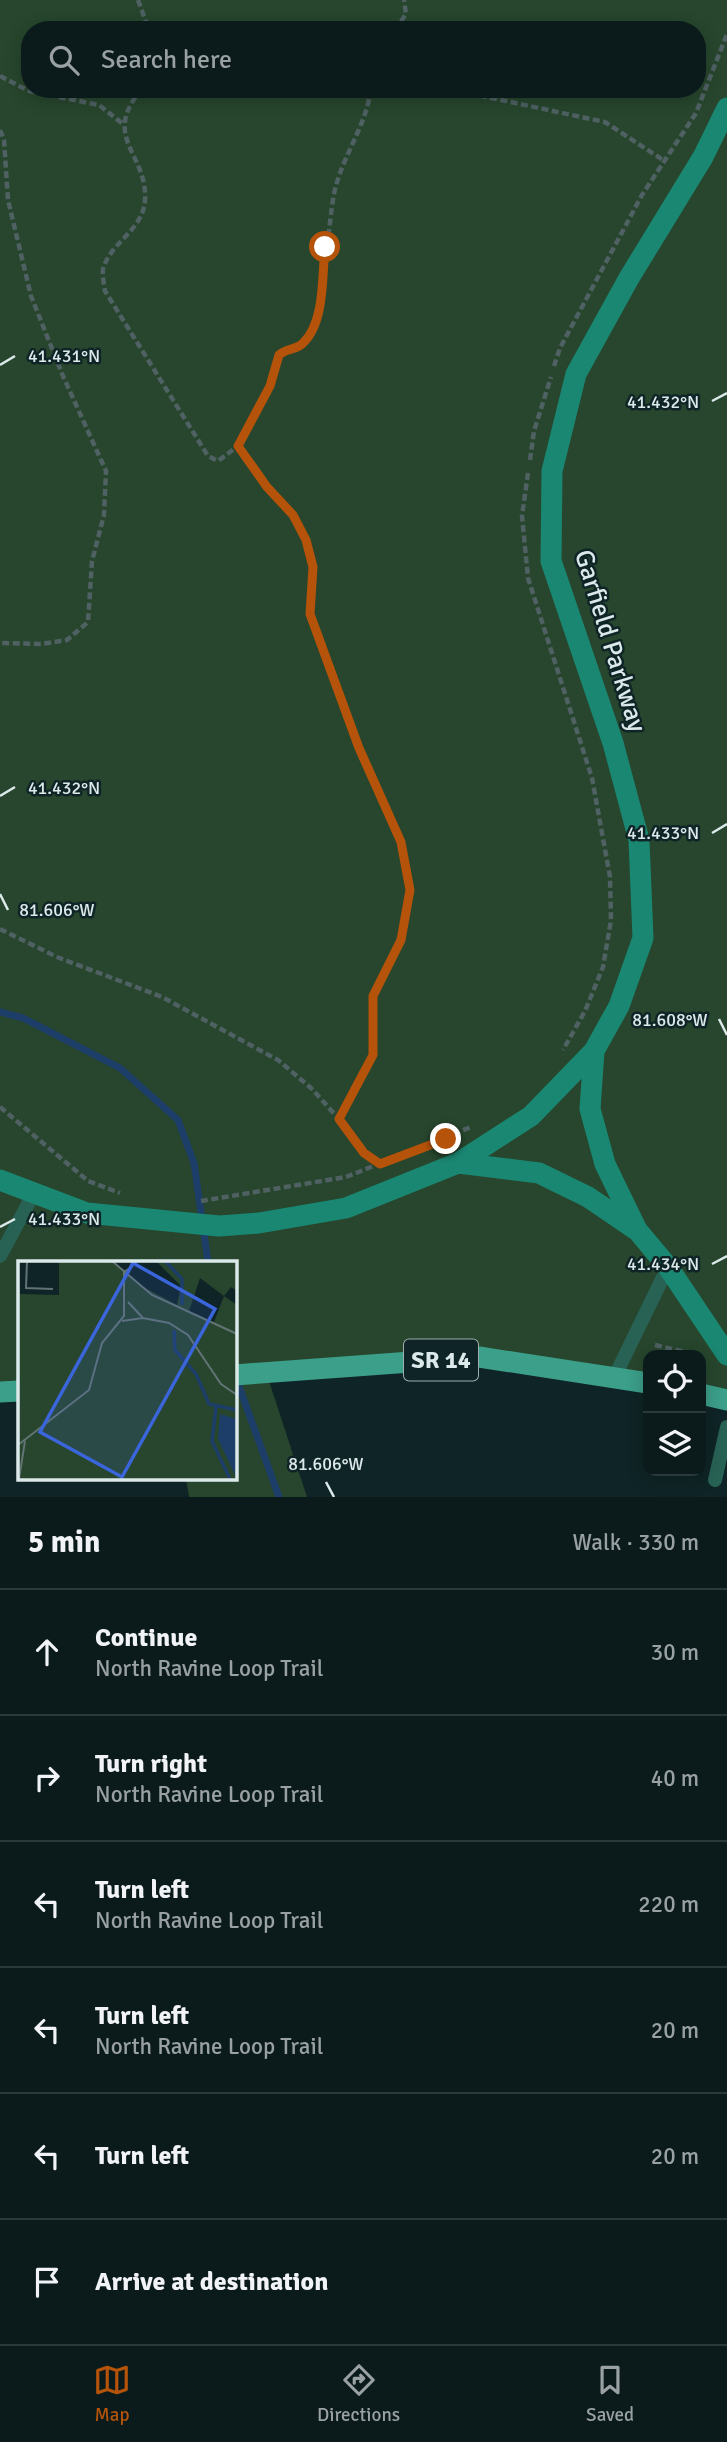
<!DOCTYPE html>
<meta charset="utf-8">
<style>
body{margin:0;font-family:Signika,sans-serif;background:#192829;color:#f1f3f6}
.controls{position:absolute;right:21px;bottom:21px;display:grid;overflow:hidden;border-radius:14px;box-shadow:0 4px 18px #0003}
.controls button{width:63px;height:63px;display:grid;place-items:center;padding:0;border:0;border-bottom:2px solid #2b393b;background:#0b1b1c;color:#f1f3f6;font:35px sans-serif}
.stop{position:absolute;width:21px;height:21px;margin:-16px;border:5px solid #b45309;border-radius:50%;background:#fff}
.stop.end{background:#b45309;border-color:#fff;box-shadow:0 2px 7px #0008}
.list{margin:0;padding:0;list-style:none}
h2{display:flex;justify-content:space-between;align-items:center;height:91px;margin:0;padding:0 28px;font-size:30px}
h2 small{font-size:23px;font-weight:400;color:#9aa1a3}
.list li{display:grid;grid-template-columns:46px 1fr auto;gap:21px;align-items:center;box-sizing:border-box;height:126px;padding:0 28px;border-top:2px solid #2b393b}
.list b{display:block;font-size:26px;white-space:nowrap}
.list p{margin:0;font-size:23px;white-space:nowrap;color:#9aa1a3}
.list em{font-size:23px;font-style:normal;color:#9aa1a3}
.icon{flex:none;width:38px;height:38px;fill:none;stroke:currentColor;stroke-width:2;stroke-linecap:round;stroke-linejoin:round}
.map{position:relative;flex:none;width:727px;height:1497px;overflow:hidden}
.search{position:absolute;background:#0b1b1c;box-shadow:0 4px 18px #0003;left:21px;right:21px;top:21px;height:77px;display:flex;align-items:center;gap:18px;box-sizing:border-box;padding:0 24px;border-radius:28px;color:#9aa1a3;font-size:26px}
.sheet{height:847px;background:#0b1b1c}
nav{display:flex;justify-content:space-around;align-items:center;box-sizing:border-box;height:98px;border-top:2px solid #2b393b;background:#0b1b1c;font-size:19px;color:#9aa1a3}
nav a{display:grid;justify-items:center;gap:4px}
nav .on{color:#b45309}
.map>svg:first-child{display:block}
</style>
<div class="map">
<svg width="727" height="1497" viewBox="0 0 727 1497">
<rect width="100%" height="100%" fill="#0f2426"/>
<path fill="#27462d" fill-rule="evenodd" d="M0 0H727V1396L701 1391V1355H648V1380L479 1357 267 1375 307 1497H189L186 1478H234V1262H19V1395L0 1397ZM30 30H697V89H30Z"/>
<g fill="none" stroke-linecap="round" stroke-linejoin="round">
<path stroke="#1c3e68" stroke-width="7" d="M0 1012 23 1018 120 1068 178 1120 194 1163 208 1262
M236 1378 279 1497"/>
<path stroke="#4f6163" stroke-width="4.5" stroke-dasharray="7 3.5" stroke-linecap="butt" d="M138 0 149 30
M395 30 406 14 404 0
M0 76 29 91 99 105 123 124
M142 89C100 137 148 154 145 200 143 231 111 241 103 269 102 275 104 284 105 291L208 456 218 461 238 446
M371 89C366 127 341 158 334 194 328 225 323 316 310 336 302 349 288 345 279 355L270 386 238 446 267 487 293 515 306 540 313 567 310 614 359 748 401 842 410 890 401 940 373 996V1055L339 1119 364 1153 379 1164
M449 89 605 122 666 162
M0 130 4 140 8 200 31 296 63 376 106 471 104 515 92 561 88 622 67 640 41 644 0 643
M554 366 560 348 642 195 696 113 727 34
M530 460 534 431 551 377
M528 473 522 516 528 578 592 778 610 877 611 920 603 967 585 1011 563 1050
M0 929 57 957 162 997 278 1060 311 1088 339 1119
M0 1107 88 1181 120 1193
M201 1201 346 1177 471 1127
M655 1345 699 1355"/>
<path stroke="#286255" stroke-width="14" d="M0 1256 34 1193
M615 1376 668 1267
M715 1480 727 1427"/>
<path stroke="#1a8772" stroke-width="21" d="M727 108 703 157 629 278 576 374 552 471 551 561 613 743 639 840 643 938 619 1006 594 1051 590 1109 605 1164 637 1230 668 1267 727 1355
M458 1163 531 1116 594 1051
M0 1180 87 1213 219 1226 259 1223 346 1208 458 1163 539 1173 588 1197 635 1229"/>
<path stroke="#3b9f89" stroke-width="21" d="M234 1375 479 1357 648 1383
M0 1392 19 1391
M701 1394 727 1400"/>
</g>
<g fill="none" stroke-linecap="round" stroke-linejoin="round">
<path stroke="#b45309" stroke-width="9" d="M325 247C322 275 325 323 303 343 297 350 286 348 279 355L270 386 238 446 267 487 293 515 306 540 313 567 310 614 359 748 401 842 410 890 401 940 373 996V1055L339 1119 364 1153 380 1164 446 1139"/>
</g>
<path fill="none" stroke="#dce9ea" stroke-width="2.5" d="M0 365 15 356M712 401 727 393M0 796 15 787M712 833 727 824M0 894 8 910M719 1019 727 1035M0 1227 15 1219M712 1264 727 1256M326 1482 334 1497"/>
<g text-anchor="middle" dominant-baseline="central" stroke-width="5" stroke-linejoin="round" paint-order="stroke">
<rect fill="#0f2426" stroke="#9eaeaf" stroke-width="2" x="404" y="1339.5" width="74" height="41" rx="5"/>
<g font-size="24" font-weight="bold" fill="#dce9ea">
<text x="441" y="1360">SR 14</text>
</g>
<g font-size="26" fill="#dce9ea" stroke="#0f2426">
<text transform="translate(610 641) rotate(73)">Garfield Parkway</text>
</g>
</g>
<g transform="translate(18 1261)">
<rect width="219" height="219" fill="#0f2426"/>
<path d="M0 0 2 33 41 34V0H94L120 23 159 44 163 25 138 0H219V30L213 26 206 35 219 44V218H0ZM182 17 206 35 196 61 171 50Z" fill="#27462d" fill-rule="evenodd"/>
<path d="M202 153 219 158V218L200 178Z" fill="#1c3e68"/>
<path fill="none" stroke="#1c3e68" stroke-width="3.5" d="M147 0 164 18V44M156 69 157 89 178 113 191 143 219 149M198 146 194 180 212 218"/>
<path fill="none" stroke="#617374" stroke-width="2" d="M9 0 8 27 35 28M94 0 134 34 219 73M110 41 125 57 151 62 170 74 203 123 219 134M104 60 125 57M0 184 71 129 84 82 106 55V11L115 5M1 218 7 180"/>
<path fill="#3a65db" fill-opacity="0.15" stroke="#3a65db" stroke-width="3.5" d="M115 2 197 48 104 216 22 171Z"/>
<rect width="219" height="219" fill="none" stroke="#dce9ea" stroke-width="3.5"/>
</g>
<g font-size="18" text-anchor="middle" fill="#dce9ea" stroke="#0f2426" stroke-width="5" stroke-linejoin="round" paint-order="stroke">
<text x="64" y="362">41.431°N</text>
<text x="663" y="408">41.432°N</text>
<text x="64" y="794">41.432°N</text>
<text x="663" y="839">41.433°N</text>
<text x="57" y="916">81.606°W</text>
<text x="670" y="1026">81.608°W</text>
<text x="64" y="1225">41.433°N</text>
<text x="663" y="1270">41.434°N</text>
<text x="326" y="1470">81.606°W</text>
</g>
</svg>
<div class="controls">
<button><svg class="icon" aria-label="locate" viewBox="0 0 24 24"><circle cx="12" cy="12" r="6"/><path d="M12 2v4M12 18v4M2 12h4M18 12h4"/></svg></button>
<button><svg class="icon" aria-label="layers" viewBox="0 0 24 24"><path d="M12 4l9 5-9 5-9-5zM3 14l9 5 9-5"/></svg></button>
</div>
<div class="stop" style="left:325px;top:247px"></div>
<div class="stop end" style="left:446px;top:1139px"></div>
<div class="search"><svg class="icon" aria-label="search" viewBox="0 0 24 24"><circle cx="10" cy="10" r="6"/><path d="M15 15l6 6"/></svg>Search here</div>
</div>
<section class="sheet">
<h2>5 min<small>Walk · 330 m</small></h2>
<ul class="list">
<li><svg class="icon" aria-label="ahead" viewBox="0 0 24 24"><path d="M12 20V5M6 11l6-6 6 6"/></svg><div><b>Continue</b><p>North Ravine Loop Trail</p></div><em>30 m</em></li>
<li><svg class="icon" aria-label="right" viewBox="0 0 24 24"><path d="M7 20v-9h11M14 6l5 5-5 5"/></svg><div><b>Turn right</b><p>North Ravine Loop Trail</p></div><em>40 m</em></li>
<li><svg class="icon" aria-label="left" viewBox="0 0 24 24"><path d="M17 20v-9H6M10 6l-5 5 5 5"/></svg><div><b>Turn left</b><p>North Ravine Loop Trail</p></div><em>220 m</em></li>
<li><svg class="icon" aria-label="left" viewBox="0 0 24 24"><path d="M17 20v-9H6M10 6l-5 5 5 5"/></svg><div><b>Turn left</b><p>North Ravine Loop Trail</p></div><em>20 m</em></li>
<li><svg class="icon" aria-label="left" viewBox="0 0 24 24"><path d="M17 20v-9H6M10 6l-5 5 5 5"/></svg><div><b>Turn left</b></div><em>20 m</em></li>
<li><svg class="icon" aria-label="arrive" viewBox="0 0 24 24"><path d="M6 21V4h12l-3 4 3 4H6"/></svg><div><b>Arrive at destination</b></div></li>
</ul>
</section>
<nav>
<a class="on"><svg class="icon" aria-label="map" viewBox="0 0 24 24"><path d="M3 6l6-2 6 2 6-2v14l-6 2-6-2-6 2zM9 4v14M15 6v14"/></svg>Map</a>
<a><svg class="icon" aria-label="directions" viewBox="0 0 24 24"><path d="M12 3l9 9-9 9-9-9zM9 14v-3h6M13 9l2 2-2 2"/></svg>Directions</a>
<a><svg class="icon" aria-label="saved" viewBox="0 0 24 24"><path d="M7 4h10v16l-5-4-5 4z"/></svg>Saved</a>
</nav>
